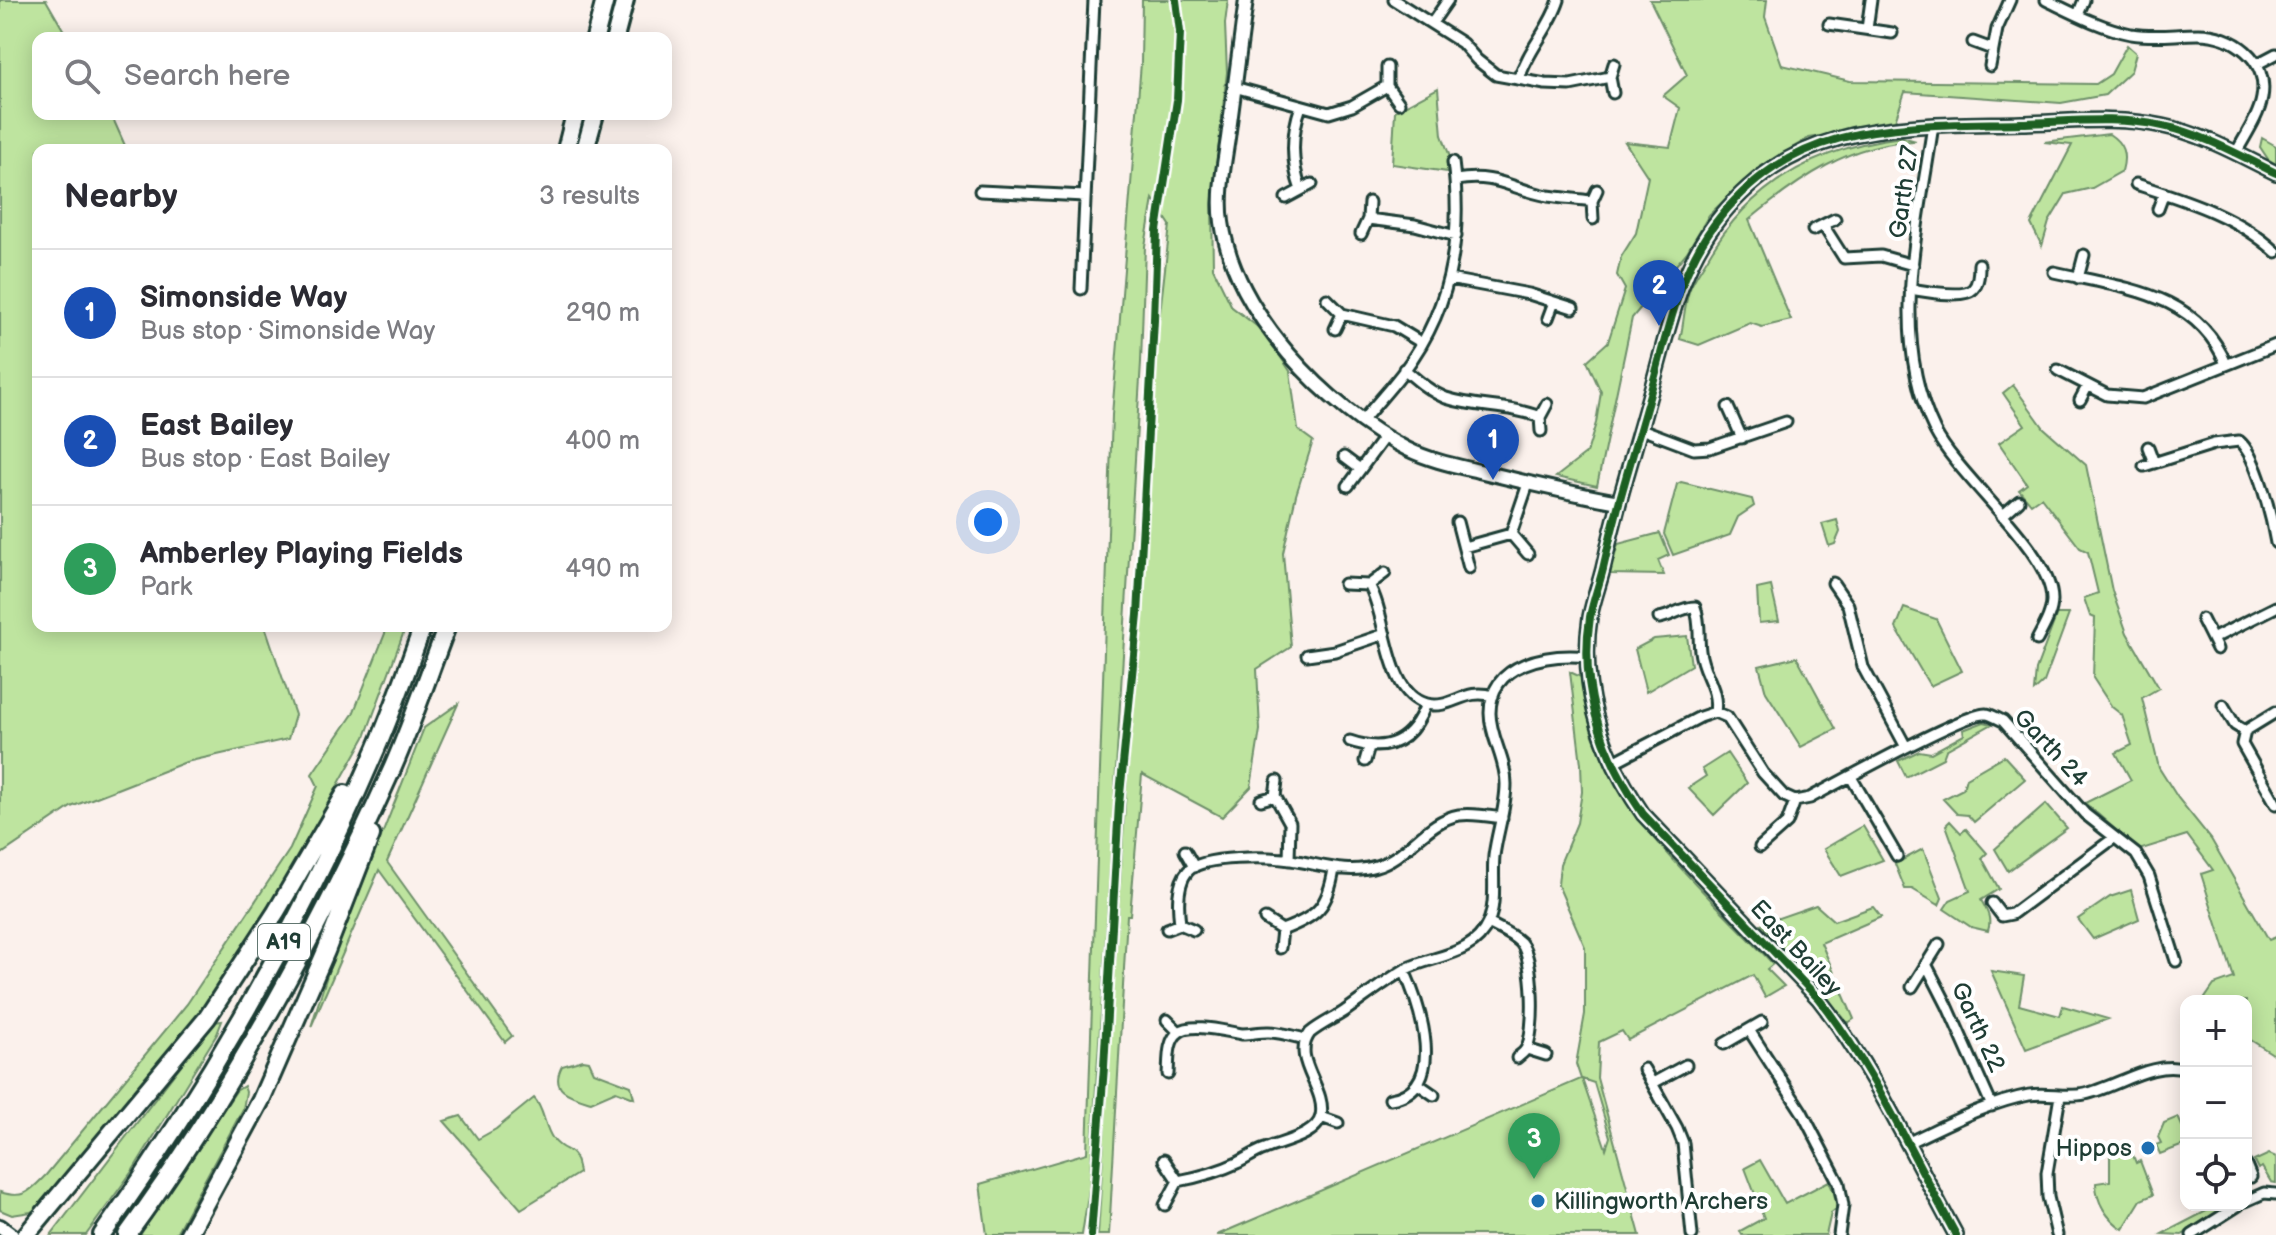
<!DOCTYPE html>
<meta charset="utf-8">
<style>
body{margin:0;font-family:"Balsamiq Sans",sans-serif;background:#f7f7f7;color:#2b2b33}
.controls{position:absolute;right:24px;bottom:24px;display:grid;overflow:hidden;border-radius:16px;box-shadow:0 4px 20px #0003}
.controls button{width:72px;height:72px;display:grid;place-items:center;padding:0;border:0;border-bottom:2px solid #e1e1e2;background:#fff;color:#2b2b33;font:40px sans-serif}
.you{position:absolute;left:988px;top:522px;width:28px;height:28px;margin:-20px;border:6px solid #fff;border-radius:50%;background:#1a73e8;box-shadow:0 0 0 12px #1a73e833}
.badge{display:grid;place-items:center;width:52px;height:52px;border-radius:50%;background:#7c3aed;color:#fff;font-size:26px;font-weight:700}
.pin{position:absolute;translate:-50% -66px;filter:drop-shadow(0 2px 4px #0008)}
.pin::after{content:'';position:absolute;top:42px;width:28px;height:24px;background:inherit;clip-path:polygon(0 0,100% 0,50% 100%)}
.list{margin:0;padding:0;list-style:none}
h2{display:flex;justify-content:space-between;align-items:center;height:104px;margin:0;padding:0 32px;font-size:34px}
h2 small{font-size:26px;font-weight:400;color:#7c7c81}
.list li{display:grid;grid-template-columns:52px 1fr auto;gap:24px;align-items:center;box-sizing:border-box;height:128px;padding:0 32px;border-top:2px solid #e1e1e2}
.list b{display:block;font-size:30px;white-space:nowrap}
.list p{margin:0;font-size:26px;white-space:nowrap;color:#7c7c81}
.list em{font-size:26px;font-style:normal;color:#7c7c81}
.icon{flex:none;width:44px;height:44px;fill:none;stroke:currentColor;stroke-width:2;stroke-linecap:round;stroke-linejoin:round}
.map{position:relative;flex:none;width:2276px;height:1235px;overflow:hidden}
.search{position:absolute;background:#fff;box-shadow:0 4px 20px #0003;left:32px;top:32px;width:640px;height:88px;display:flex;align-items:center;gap:20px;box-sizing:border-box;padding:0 28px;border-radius:16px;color:#7c7c81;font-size:30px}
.panel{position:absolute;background:#fff;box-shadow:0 4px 20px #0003;left:32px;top:144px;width:640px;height:488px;border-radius:16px}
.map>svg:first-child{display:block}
</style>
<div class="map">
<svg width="2276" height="1235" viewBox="0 0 2276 1235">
<rect width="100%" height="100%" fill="#fbf1ec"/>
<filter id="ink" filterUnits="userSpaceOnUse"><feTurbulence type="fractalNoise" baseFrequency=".0125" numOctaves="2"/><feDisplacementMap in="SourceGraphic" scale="16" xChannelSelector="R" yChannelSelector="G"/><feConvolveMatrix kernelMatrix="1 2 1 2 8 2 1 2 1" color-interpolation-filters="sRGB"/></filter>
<g filter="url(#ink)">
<path fill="#bee49f" stroke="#6e906a" stroke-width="2" fill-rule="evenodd" d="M0 0H46L68 38H38V114H111L127 150H38V626H265L295 715 288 739 186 762 71 807 0 855Z
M1142 0H1228L1225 24 1227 72 1212 205 1213 268 1232 307 1263 331 1290 371 1298 430 1313 441 1296 495 1283 553 1291 647 1257 669 1260 730 1251 787 1222 817 1142 774 1130 915H1127L1109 1235H1098L1126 790 1143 589 1155 357 1170 225 1153 199 1145 246 1141 362 1102 997 1089 1189 1082 1235H987L980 1184 1087 1153 1112 415 1141 63Z
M1650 0H1767L1765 17 1782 65 1850 81 2096 84 2111 74 2127 45 2136 53 2131 71 2105 95 2061 103 1905 92 1893 126 1809 138 1758 168 1709 215 1687 252 1632 318 1597 486 1556 477 1587 453 1596 423 1601 392 1587 361 1608 342 1625 289 1617 275 1621 257 1636 233 1648 177 1625 142 1670 147 1680 108 1663 96 1687 75Z
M1438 88 1442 135 1450 157 1448 172 1392 164 1395 111Z
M2109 134C2123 143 2127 154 2122 171L2092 188 2066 194 2049 222 2042 246 2031 224 2072 145 2044 142Z
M1902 137 1916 141C1852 141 1797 180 1749 220L1791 320 1762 327 1750 323 1699 345 1680 339C1684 324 1684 306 1689 291 1693 280 1701 269 1707 259 1750 183 1818 147 1902 137Z
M2262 138 2276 146V164L2268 159 2260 147Z
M2013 385 2044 428 2086 465 2112 591 2127 633 2159 688 2142 698 2159 768 2178 798 2211 839 2269 940 2276 937V1056L2246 1037V1001H2203L2214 985 2234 978 2201 874 2213 870 2187 835 2139 850 2085 803 2131 780 2116 753 2132 745 2122 715 2112 707 2093 678 2095 618 2090 616 2084 598 2098 593 2088 552 2080 548 2041 497 2031 504 2019 490 2027 484 1999 443 2025 425 2003 393Z
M1681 482 1752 499 1754 506 1738 517 1730 535 1673 555 1664 534 1677 484Z
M1837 520 1840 532 1835 544 1829 546 1822 524Z
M1660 533 1669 555 1658 560 1664 575 1610 574 1618 544Z
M1771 586 1779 621 1759 623 1757 589Z
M1904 608 1936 619 1962 671 1930 686 1896 628Z
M2057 614H2069L2044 682 2034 691 2036 670Z
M388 626H406L365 737 279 890 190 1027 73 1165 46 1204 31 1212 12 1215 0 1210V1192C24 1200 30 1191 46 1175L187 1004 290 849 318 786 312 774 353 714Z
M1687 636 1691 665 1646 692 1635 649 1654 639Z
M1797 657 1836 729 1801 747 1766 692 1759 666Z
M1570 672 1581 677C1585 697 1587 719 1594 738 1629 829 1708 894 1773 964L1767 969 1784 986 1765 997 1753 975 1628 1040 1622 1031 1599 1042 1597 1078 1640 1235H1217L1581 1079 1576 1064 1585 1014V947L1558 885 1560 864 1577 823 1582 792 1581 764ZM1582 1079 1594 1083 1610 1137 1606 1149Z
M458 704 387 862 512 1036 505 1042 379 870 311 1027 329 969 424 728Z
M1984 722 1992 724 1946 750 1943 758 1906 777 1898 761 1919 751 1931 753 1964 735 1963 730Z
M1727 753 1747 783 1714 815 1688 788 1706 776 1702 769Z
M2004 756 2025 779 1974 822 1968 815 1957 814 1943 799 1963 789 1966 778Z
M2046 804 2067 828 2008 871 1995 849Z
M1950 821 1961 833 1966 829 1987 853 1982 858 1999 889 1981 900C1987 911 1992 918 1988 931L1971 927 1944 909 1950 900 1970 891 1946 825Z
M1863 826 1883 860 1841 876 1824 849Z
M1923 849 1942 898 1939 905 1912 889H1905L1895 864Z
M2131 890 2139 919 2093 939 2078 919 2110 897Z
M1816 905 1834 921 1873 907 1881 917 1821 943 1854 1019 1848 1023 1761 924Z
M1991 971 2024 976 2019 1005 2060 1016 2063 1006 2108 1019 2026 1049Z
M222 1021 217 1034 133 1170 86 1235H51L214 1022Z
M583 1060 589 1061 594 1072 631 1086 634 1098 616 1091 591 1102C570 1096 549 1091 562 1066Z
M244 1086 246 1092 243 1109 175 1235H140L236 1091Z
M534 1098C544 1108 544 1127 553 1139 566 1156 575 1143 579 1173L521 1209 444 1121 461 1116 478 1139 496 1129Z
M2178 1117 2182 1126 2186 1124V1144L2160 1154 2156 1145 2161 1143 2158 1137 2164 1123Z
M2131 1150 2136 1163 2140 1161 2153 1195 2141 1200 2123 1229C2107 1219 2096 1202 2096 1183L2110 1181V1156Z
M2269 1154 2276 1157V1183L2271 1182 2262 1167 2258 1169 2254 1161Z
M1760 1160 1785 1204 1829 1181 1837 1200 1836 1209 1831 1213 1826 1235H1742L1740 1231 1764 1218 1745 1168Z
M2218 1205H2230L2182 1235 2162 1234Z"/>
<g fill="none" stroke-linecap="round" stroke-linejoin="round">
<defs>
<path id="street" d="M1394 0 1462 43 1477 60 1496 75 1545 84 1570 85 1610 77
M2046 0C2073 13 2101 28 2131 34 2157 38 2174 34 2198 34 2233 34 2269 59 2262 98 2259 116 2245 136 2236 153
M2078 15 2084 0
M1432 23 1448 0
M1829 24 1892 33
M1867 29 1871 0
M1973 42 1992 49
M2257 64 2276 54
M1990 66 1997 29 2010 0
M1387 67V86L1399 103
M1519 79C1528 49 1550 29 1559 0
M1234 87 1329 113 1352 106 1387 86
M1613 93 1610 77 1614 64
M1933 125C1919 225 1888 336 1935 431 1959 478 2052 552 2052 600 2052 614 2043 628 2037 640
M1456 180C1496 173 1511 189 1548 196 1562 198 1577 199 1592 201
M2136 184C2185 200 2238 216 2276 252
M1301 190C1291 162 1291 134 1301 106
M980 191 1085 196
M1286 198 1312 184
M2158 209 2164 193
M1368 219 1415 225 1456 236
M1593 219 1592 201 1597 190
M1823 225 1844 258 1881 256 1913 265
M1813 230 1835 219
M1361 234 1368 219 1369 202
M2054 272C2122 288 2197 292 2226 364
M2078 278 2084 255
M1449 279 1529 294 1573 308
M1081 289 1094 0
M1910 289C1924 291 1964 299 1973 289 1979 283 1979 272 1979 264
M1327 299 1342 314 1394 326 1422 343
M1548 318 1554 302
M1335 329 1342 314
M1404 369C1417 380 1430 392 1446 398 1477 408 1510 405 1540 417
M2058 370 2107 395 2143 398 2276 345
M2080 400 2087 387
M1728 407 1742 438
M1363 420C1379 400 1399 380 1413 358 1453 299 1462 231 1453 162
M1641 429 1694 449 1710 448 1786 422
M1541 431 1540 417 1547 404
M2148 447 2154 463
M1344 457 1360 469
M2144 466 2214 444 2239 441C2257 455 2272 519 2276 543
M1528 484 1511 534 1528 554
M1348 486 1385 436
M2002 516 2019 501
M1457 522 1469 568
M1464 547 1511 534
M1833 583 1848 605 1863 667 1906 747
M1344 584 1369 585 1385 573
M1369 585C1388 617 1385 694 1427 704 1451 710 1465 687 1493 696
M1659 618C1672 616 1682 607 1695 607 1701 623 1698 635 1700 651 1702 673 1719 688 1715 712
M2202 619 2217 649
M2212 639 2276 607
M1307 655 1335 651 1385 634
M2223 705 2235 725 2245 731
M2276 712 2245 731 2242 744 2276 804
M1350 741C1388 754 1412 741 1426 704
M1365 761 1369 747
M1612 763 1700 717 1715 712 1727 717 1763 773 1784 796 1795 801 1810 798C1836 784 1966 712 1986 714 1991 714 1998 719 2003 721L2085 814 2136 854 2149 876 2176 961
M1851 777 1897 856
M1275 796 1290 823 1289 860
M1261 800 1275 796 1277 781
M1760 847 1787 823 1795 801
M1185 851 1194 867
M1992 903 2002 916 2012 914 2114 838
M1265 919 1282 930 1280 948
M1488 923C1500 929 1512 934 1521 943 1534 959 1536 1032 1526 1049 1524 1053 1520 1055 1517 1058
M1180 924C1178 908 1176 884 1188 871 1203 855 1270 857 1291 860 1319 864 1347 875 1376 866 1408 857 1426 821 1459 815 1473 813 1488 816 1502 818
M1167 929 1180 924 1194 930
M1282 930C1317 917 1328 907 1334 869
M1926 964 1947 1005 1992 1106
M1912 987 1939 944
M1167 1020 1179 1032
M1749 1030 1802 1112 1839 1183 1843 1205 1839 1235
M1724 1044 1762 1022
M1527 1049 1546 1055
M1644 1069 1677 1128 1683 1143 1692 1235
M1168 1074C1169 1062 1167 1040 1179 1032 1192 1022 1227 1032 1242 1034 1250 1034 1259 1032 1268 1032 1280 1032 1293 1036 1305 1039
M1653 1083 1686 1065
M1418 1084 1434 1095
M1390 1099C1450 1090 1419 1004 1404 970
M1321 1117 1338 1123
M1907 1143C1946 1125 1986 1103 2029 1095 2047 1092 2066 1098 2085 1094 2117 1087 2154 1059 2186 1070
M1164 1160 1178 1181 1165 1205
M2246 1165 2251 1177
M1178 1181C1199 1177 1218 1172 1237 1163 1246 1159 1255 1152 1265 1149 1281 1142 1317 1136 1321 1116 1327 1088 1290 1059 1310 1033 1321 1024 1333 1019 1345 1011 1365 997 1385 981 1406 969 1434 955 1474 956 1488 923 1497 903 1492 877 1494 856 1497 832 1506 808 1506 784 1506 759 1490 737 1490 713 1490 662 1549 653 1588 657
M2246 1201 2264 1193 2276 1194
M2057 1235 2048 1197 2047 1173 2060 1096
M2192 1235 2239 1205"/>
<path id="secondary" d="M1246 0C1240 46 1234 92 1228 138 1224 165 1218 195 1222 222 1234 313 1328 409 1407 449 1431 461 1458 466 1483 472 1528 483 1573 494 1619 502
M0 1226 12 1235
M1956 1235C1912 1155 1875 1070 1818 998L1643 814C1603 756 1579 689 1590 617 1593 601 1599 585 1603 569 1610 537 1618 505 1627 474 1638 436 1649 399 1659 361 1672 314 1684 265 1714 225 1794 118 1901 126 2021 123 2068 122 2117 116 2163 126 2203 134 2239 155 2276 173"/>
<path id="highway" d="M595 38 605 0
M615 38 625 0
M566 150 575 114
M585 150 595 114
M26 1235 207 1018 276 912 345 794
M102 1235C209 1086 300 925 373 756 392 714 407 669 423 626
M127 1235C232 1091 320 930 393 767 413 721 429 673 447 626
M188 1235 261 1100 326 951 371 835"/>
</defs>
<use href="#street" stroke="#1f3d34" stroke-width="15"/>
<use href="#secondary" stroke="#1f3d34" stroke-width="18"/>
<use href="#highway" stroke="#1f3d34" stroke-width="22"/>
<use href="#street" stroke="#fff" stroke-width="9"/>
<use href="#secondary" stroke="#fff" stroke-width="12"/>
<use href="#highway" stroke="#fff" stroke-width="16"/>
<defs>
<path id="cycleway" d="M1091 1235 1104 1067 1119 804 1138 615 1154 320 1157 231 1177 100 1180 32 1176 0
M1956 1235C1912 1155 1875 1070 1818 998L1643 814C1603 756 1579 689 1590 617 1593 601 1599 585 1603 569 1610 537 1618 505 1627 474 1638 436 1649 399 1659 361 1672 314 1684 265 1714 225 1794 118 1901 126 2021 123 2068 122 2117 116 2163 126 2203 134 2239 155 2276 173"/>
</defs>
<use href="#cycleway" stroke="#fff" stroke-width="13"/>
<use href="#cycleway" stroke="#1b5e20" stroke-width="8"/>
</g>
</g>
<g fill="#1f6fb2" stroke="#fff" stroke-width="3">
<circle cx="2148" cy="1148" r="8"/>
<circle cx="1538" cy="1201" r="8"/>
</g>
<g text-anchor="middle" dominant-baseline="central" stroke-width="8" stroke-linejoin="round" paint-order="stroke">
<rect fill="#fff" stroke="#627771" stroke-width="2" x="258" y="924" width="52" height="36" rx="6"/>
<g font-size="22" font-weight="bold" fill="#1f3d34">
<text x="284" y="942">A19</text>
</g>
<g font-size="24" fill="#1f3d34" stroke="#fff">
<text transform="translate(1904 192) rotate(-82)">Garth 27</text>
<text transform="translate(2051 748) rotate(47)">Garth 24</text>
<text transform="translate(1796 948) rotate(47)">East Bailey</text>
<text transform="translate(1978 1027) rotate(65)">Garth 22</text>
</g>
<g font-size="24" fill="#1f3d34" stroke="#fff" text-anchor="end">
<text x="2132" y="1148">Hippos</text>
<text x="1554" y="1201" text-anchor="start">Killingworth Archers</text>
</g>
</g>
</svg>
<div class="controls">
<button>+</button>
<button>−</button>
<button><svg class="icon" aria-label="locate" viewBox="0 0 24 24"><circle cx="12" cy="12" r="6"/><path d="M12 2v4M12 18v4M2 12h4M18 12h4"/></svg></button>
</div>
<div class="you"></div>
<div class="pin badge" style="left:1493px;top:480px;background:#1a4fb4">1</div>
<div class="pin badge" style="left:1659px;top:326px;background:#1a4fb4">2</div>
<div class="pin badge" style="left:1534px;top:1179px;background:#2e9e5b">3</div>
<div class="search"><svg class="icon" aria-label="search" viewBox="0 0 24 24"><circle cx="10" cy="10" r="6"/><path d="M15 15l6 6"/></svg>Search here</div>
<section class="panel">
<h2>Nearby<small>3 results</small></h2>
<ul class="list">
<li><span class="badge" style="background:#1a4fb4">1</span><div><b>Simonside Way</b><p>Bus stop · Simonside Way</p></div><em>290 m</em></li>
<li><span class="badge" style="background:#1a4fb4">2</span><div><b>East Bailey</b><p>Bus stop · East Bailey</p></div><em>400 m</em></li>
<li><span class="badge" style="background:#2e9e5b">3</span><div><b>Amberley Playing Fields</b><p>Park</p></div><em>490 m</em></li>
</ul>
</section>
</div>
